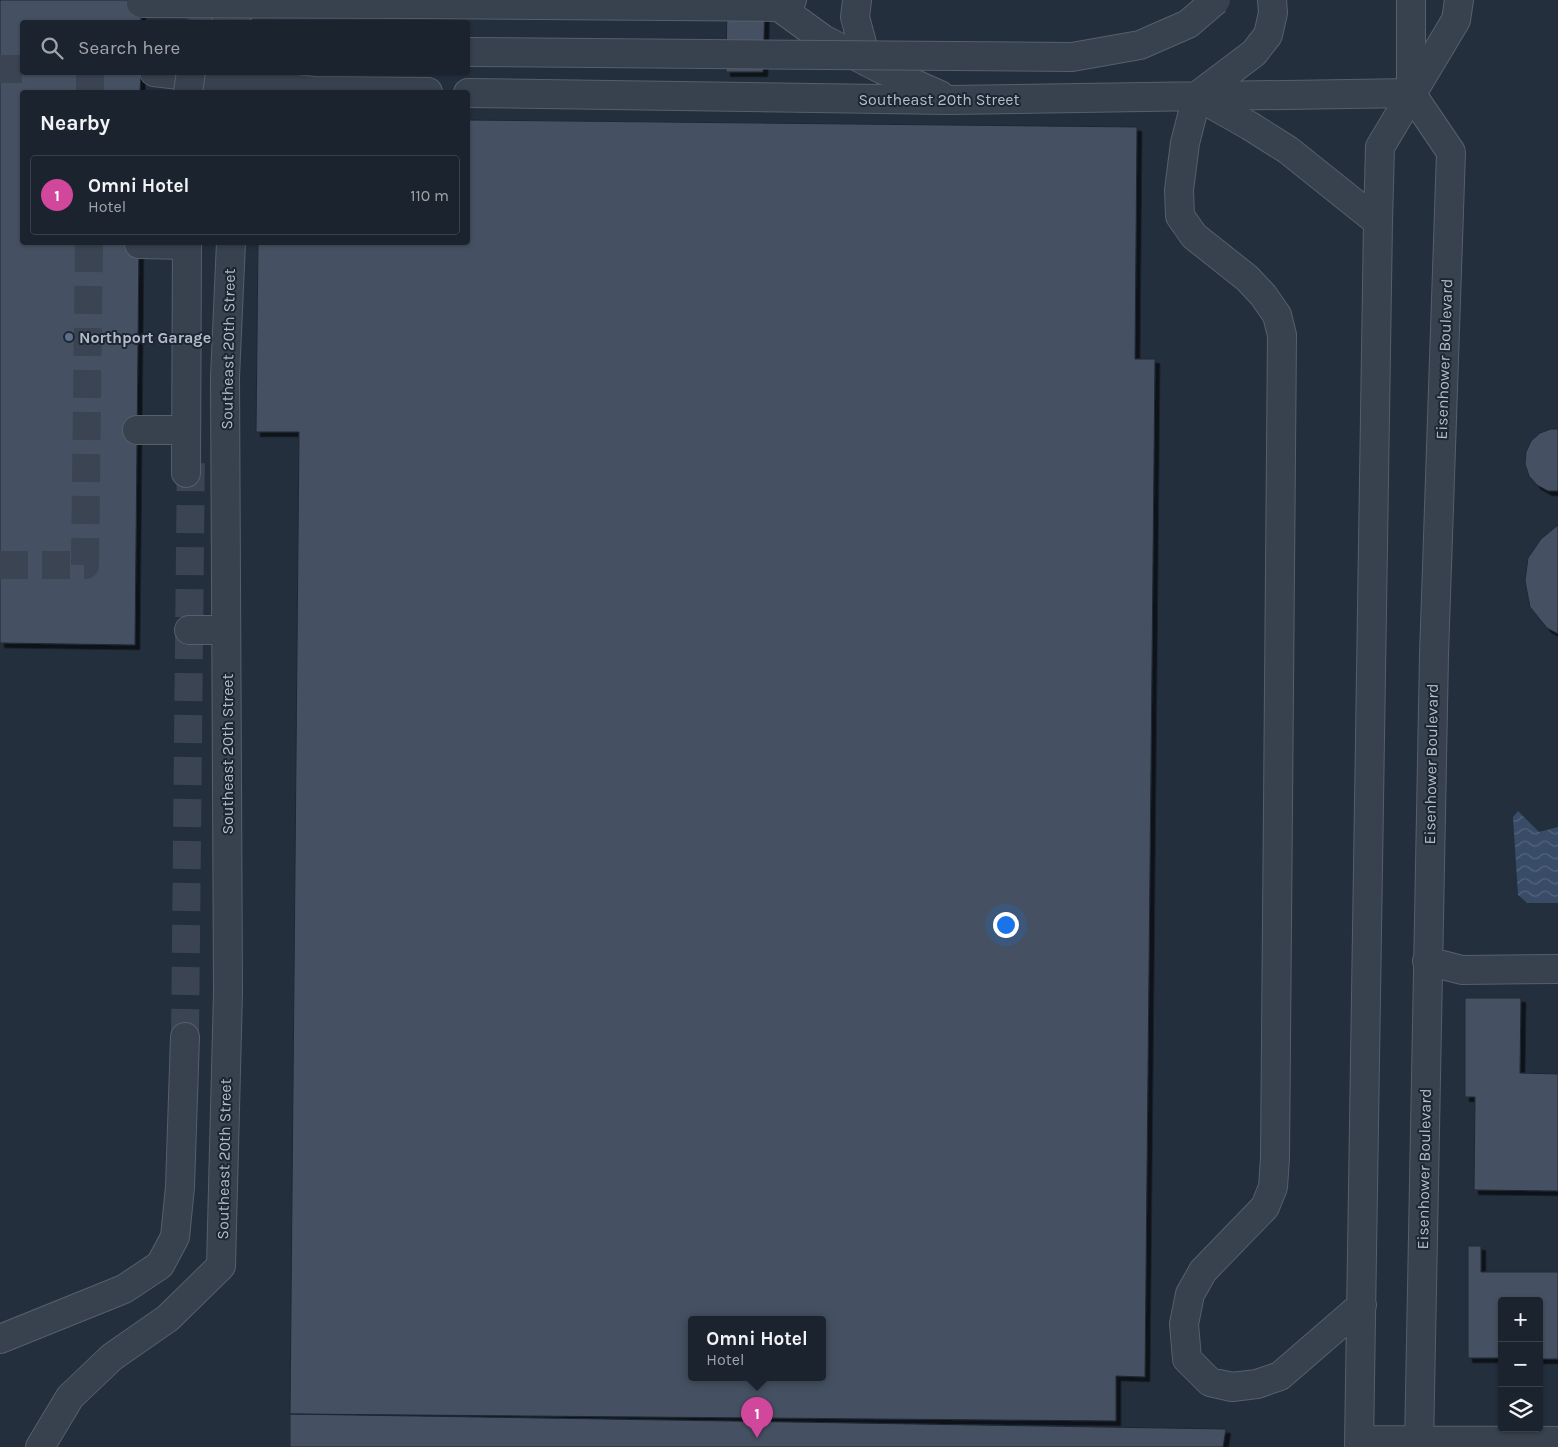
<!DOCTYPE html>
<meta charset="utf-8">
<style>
body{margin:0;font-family:Karla,sans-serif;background:#242b36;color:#f1f3f6}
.controls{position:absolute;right:15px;bottom:15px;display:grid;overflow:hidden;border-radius:5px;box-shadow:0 1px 4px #0004}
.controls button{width:45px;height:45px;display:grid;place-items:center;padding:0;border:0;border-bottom:1px solid #39404a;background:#1b232e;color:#f1f3f6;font:25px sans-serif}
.you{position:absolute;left:1005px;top:924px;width:18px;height:18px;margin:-12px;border:4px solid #fff;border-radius:50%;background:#1a73e8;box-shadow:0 0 0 8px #1a73e833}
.badge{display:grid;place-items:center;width:32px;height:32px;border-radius:50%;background:#8ab4f8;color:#fff;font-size:16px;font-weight:700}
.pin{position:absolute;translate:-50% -41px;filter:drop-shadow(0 1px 2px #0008)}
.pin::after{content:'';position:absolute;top:26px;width:18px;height:15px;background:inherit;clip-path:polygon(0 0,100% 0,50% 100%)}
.popup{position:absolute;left:688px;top:1316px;width:138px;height:65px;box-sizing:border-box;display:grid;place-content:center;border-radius:5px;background:#1b232e;filter:drop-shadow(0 1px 4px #0005);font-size:16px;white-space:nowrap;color:#a0a4aa}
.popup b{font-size:19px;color:#f1f3f6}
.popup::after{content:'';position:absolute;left:50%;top:100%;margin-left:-10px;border:10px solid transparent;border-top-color:#1b232e}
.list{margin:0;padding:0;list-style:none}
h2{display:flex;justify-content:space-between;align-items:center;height:65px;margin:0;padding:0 20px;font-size:21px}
h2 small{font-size:16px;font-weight:400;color:#a0a4aa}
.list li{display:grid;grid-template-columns:32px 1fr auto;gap:15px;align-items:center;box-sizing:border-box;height:80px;margin:0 10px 10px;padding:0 10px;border:1px solid #39404a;border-radius:5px}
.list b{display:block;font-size:19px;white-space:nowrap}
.list p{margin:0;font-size:16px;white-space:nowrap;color:#a0a4aa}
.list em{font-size:16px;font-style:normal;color:#a0a4aa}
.icon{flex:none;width:28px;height:28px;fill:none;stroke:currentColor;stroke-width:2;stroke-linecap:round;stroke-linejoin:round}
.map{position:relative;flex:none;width:1558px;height:1447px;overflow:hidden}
.search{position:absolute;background:#1b232e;box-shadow:0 1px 4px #0004;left:20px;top:20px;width:450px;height:55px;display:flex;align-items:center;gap:12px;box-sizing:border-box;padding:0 18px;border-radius:5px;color:#a0a4aa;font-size:19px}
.panel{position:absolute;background:#1b232e;box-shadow:0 1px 4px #0004;left:20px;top:90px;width:450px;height:155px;border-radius:5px}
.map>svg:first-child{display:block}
</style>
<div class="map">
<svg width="1558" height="1447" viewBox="0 0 1558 1447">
<defs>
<pattern id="water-waves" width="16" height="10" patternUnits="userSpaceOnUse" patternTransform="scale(1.25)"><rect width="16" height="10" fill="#394c67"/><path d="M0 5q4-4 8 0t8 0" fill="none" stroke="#53647b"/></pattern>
<filter id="shadow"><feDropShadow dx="4.5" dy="4.5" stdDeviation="0" flood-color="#0009"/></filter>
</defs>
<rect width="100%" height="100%" fill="#242f3e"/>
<path fill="url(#water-waves)" d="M1518 811 1539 832 1558 827V903H1527L1518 895 1513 817Z"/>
<path fill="#455162" stroke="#1f2835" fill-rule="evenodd" filter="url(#shadow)" d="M0 0H141V22H22V72H141L140 92H22V242H139L135 645 0 643Z
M727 0H765L763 72H726Z
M468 120 1137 127 1135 359H1155L1145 1377 1116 1376V1421L290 1414 299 432H256L258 242H468ZM692 1319H822V1377H692Z
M1551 429H1558V491H1548L1537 485 1529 476 1525 464 1526 452 1531 441 1540 433Z
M1558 525V634L1547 628 1530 607 1525 581 1528 558 1541 539Z
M1465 998H1521L1520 1073 1558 1074V1191L1474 1190 1475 1097H1465Z
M1468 1246H1481V1272H1558V1359H1539V1301H1502V1358H1468Z
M290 1414 1226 1429 1223 1447H290Z"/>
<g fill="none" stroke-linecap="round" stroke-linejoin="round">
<path stroke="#3a4453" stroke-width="28" stroke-dasharray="28 14" stroke-linecap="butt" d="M201 22 206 0
M0 69H22
M90 92V72
M0 565H85L89 242
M185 1037 191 449"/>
<defs>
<path id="minor" d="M857 0 855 17 867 62
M1272 0 1273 13 1268 35 1254 53 1197 96 1185 143 1179 190 1180 216 1194 236 1247 278 1263 295 1277 315 1282 335 1275 1158 1273 1187 1265 1207 1203 1271 1190 1294 1184 1324 1187 1359 1210 1382 1232 1387 1257 1384 1280 1376 1362 1305
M1411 0V93L1451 152 1434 655 1419 1447
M422 4 779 7 792 0
M779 7 823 39 881 69 940 95
M226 22 246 4
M154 72 313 91
M310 92 313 91 428 92
M468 93 950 100 1411 93
M1197 96 1250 126 1288 150 1378 222
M139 244 187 245
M137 430H186
M186 473 187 242
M189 630H226
M1427 961 1462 970 1558 969
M0 1339 124 1289 160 1265 175 1237 180 1187 185 1037
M1359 1440 1558 1441
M40 1447 70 1397 112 1357 168 1318 221 1266 228 992 225 377 231 242
M1359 1447 1378 222 1380 147 1456 20 1459 0"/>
</defs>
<use href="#minor" stroke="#565f6c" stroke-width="30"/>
<use href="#minor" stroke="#38414e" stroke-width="28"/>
<defs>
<path id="minor-bridge" d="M141 3 422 4
M468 52 1072 57 1140 45 1188 24 1216 0
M188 92 191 72"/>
</defs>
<use href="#minor-bridge" stroke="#565f6c" stroke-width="30" stroke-linecap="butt"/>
<use href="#minor-bridge" stroke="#38414e" stroke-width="28"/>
</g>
<circle fill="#5c6f8a" stroke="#1d2633" stroke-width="2" cx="69" cy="337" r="5"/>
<g text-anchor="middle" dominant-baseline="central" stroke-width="4" stroke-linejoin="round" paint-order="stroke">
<g font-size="16" fill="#b4bcc9" stroke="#1d2633">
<text x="939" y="99">Southeast 20th Street</text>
<text transform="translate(228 349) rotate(-89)">Southeast 20th Street</text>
<text transform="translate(1444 359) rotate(-88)">Eisenhower Boulevard</text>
<text transform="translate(227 754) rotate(-90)">Southeast 20th Street</text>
<text transform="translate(1431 764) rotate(-89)">Eisenhower Boulevard</text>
<text transform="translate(224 1159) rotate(-89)">Southeast 20th Street</text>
<text transform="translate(1424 1169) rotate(-89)">Eisenhower Boulevard</text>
</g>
<g font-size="16" font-weight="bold" fill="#b4bcc9" stroke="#1d2633" text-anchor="start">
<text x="79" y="337">Northport Garage</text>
</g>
</g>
</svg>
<div class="controls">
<button>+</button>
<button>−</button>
<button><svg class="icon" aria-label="layers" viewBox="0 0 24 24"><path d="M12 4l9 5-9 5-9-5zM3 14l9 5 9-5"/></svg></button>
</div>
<div class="you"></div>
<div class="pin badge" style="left:757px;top:1438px;background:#d1479c">1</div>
<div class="popup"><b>Omni Hotel</b>Hotel</div>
<div class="search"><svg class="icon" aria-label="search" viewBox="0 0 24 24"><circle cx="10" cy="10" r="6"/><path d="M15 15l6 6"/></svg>Search here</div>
<section class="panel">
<h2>Nearby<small></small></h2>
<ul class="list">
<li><span class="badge" style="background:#d1479c">1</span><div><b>Omni Hotel</b><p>Hotel</p></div><em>110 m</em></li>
</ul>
</section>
</div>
